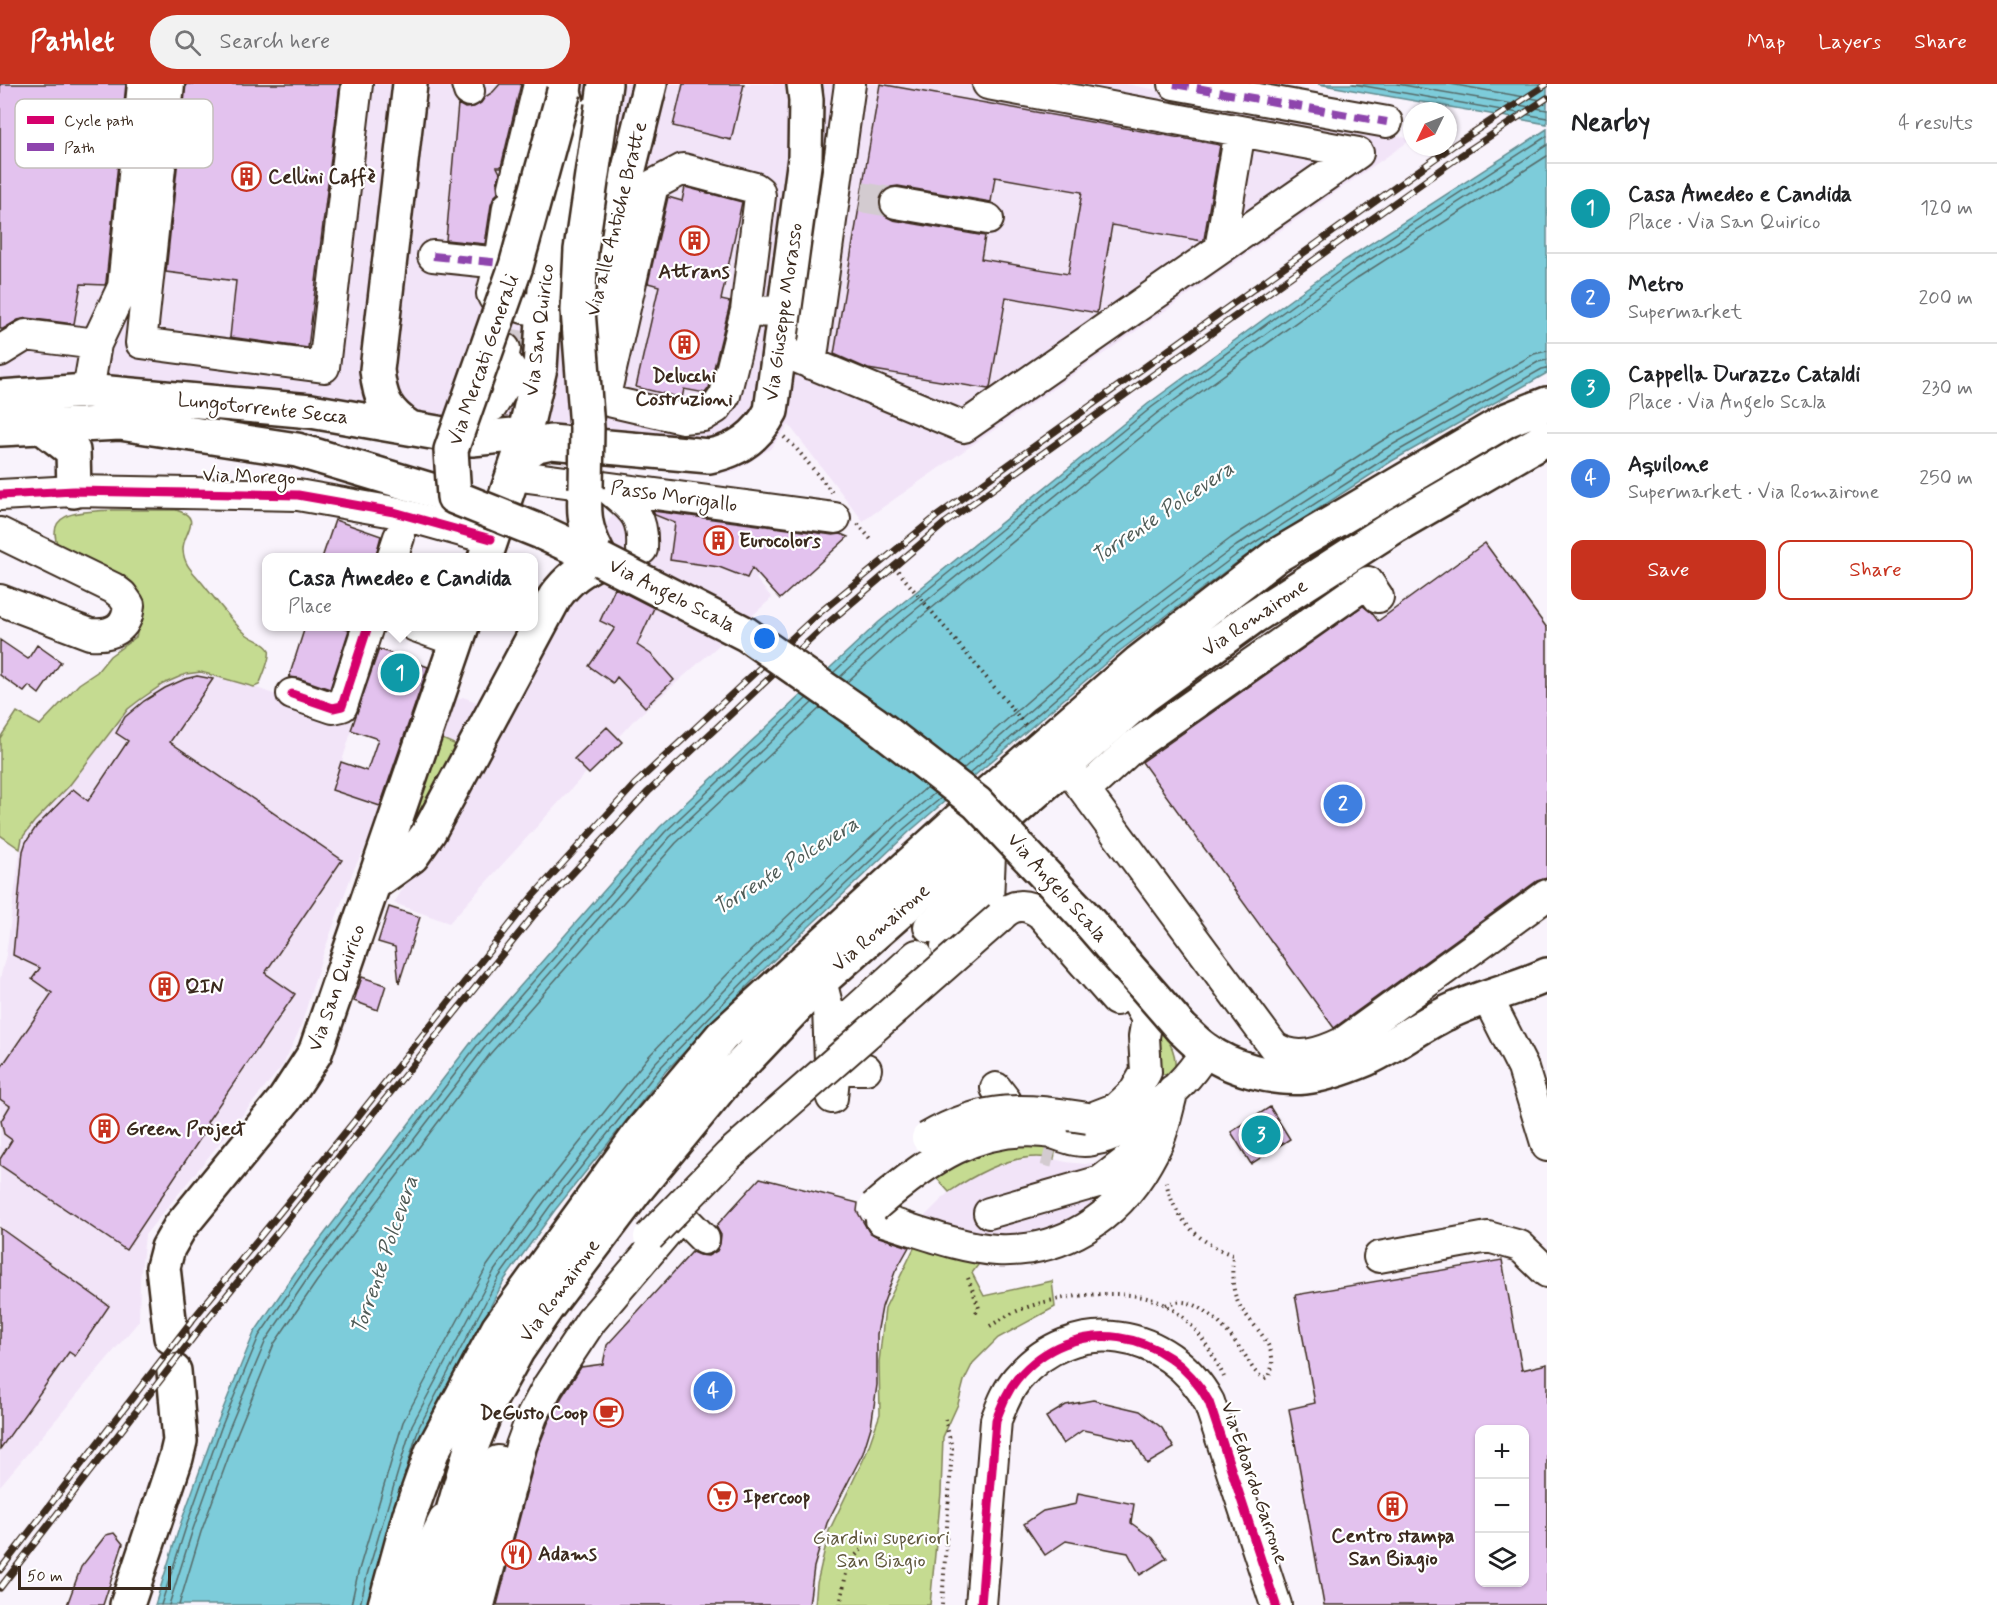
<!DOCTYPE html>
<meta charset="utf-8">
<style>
body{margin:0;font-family:Mynerve,sans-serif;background:#f2f2f2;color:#202124}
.controls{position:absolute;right:18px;bottom:18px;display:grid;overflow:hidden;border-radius:12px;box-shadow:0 2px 4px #0004}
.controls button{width:54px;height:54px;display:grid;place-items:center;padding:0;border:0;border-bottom:2px solid #e0e0e0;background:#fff;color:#202124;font:30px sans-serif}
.compass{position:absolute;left:1403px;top:18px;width:54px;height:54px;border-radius:50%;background:#fff;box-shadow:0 2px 4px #0004;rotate:227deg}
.scale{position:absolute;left:18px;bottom:15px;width:153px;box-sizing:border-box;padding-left:6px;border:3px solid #3b2a1e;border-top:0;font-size:16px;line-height:21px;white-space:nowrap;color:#3b2a1e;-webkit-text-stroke:4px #fff;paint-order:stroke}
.you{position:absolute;left:765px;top:555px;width:21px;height:21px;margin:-15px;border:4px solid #fff;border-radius:50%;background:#1a73e8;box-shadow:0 0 0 9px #1a73e833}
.badge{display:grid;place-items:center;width:39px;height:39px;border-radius:50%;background:#c8321e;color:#fff;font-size:20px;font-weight:700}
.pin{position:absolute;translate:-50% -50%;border:3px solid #fff;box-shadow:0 2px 6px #0006}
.popup{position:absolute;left:262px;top:469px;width:276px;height:78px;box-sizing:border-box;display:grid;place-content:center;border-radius:12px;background:#fff;filter:drop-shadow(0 2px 4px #0005);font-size:20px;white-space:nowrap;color:#757577}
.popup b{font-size:22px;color:#202124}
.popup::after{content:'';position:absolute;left:50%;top:100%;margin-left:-12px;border:12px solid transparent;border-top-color:#fff}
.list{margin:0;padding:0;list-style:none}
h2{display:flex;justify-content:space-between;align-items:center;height:78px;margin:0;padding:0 24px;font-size:26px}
h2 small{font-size:20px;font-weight:400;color:#757577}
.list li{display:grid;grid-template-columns:39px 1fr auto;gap:18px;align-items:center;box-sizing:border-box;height:90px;padding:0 24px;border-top:2px solid #e0e0e0}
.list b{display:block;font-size:22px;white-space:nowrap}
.list p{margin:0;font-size:20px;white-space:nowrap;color:#757577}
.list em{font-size:20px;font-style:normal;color:#757577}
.actions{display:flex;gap:12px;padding:18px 24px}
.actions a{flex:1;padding:14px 0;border:2px solid #c8321e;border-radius:12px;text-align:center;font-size:21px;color:#c8321e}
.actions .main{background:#c8321e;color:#fff}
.icon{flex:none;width:33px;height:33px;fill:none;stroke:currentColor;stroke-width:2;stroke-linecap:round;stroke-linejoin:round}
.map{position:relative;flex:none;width:1547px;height:1521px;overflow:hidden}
header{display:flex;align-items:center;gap:36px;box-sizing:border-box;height:84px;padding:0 30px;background:#c8321e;color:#fff}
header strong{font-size:28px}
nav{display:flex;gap:33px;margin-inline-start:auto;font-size:21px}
.search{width:420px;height:54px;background:#f2f2f2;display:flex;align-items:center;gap:15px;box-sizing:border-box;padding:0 21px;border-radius:33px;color:#757577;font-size:22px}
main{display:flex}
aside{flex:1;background:#fff}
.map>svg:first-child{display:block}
</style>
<header>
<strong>Pathlet</strong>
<div class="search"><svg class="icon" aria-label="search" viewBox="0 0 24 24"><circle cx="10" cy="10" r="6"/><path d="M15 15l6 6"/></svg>Search here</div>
<nav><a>Map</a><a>Layers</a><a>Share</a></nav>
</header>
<main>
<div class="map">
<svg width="1547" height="1521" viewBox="0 0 1547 1521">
<rect width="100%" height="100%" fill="#f9f3fc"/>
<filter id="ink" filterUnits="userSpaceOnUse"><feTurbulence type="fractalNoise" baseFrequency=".0167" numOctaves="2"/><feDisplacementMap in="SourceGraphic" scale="12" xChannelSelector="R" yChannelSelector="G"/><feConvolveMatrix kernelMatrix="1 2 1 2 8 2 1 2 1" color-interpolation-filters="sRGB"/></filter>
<g filter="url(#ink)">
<path fill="#f2e4f8" d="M0 0H1126L1412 55 863 437 789 341 770 365 733 388 710 389 592 378 97 319 0 327Z
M645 412 777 434 780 446 793 460 756 495 772 514 633 637 449 839 394 819 440 745V654L453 617 463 613 496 625 567 489 618 425Z
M201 588 254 603 354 639 333 706 381 722 367 760 353 787 321 876 300 945 283 981 145 1151 140 1197 139 1237 0 1402V895L6 871 22 754 34 738 69 702 128 625 163 600 186 590Z
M1119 1071 1135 1080 1094 1122 1071 1136 1043 1147 1010 1152 990 1153 920 1137 949 1108 963 1098 986 1087 1011 1078 1031 1074H1049L1066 1078 1085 1080 1099 1078Z"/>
<path fill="#c5db91" stroke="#808258" stroke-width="1.5" d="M112 426H176C205 434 182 449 183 466 184 479 190 485 198 494 211 509 232 539 246 550 252 555 266 559 269 566 271 572 262 594 259 601L254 603 201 588 186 590 163 600 141 615 128 625 69 702 34 738 22 754 20 765 0 751V654L17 628 40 641 79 600 97 588 110 572 136 553 139 541 58 462C43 425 87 428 112 426Z
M440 654 461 663 405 757Z
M1158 945C1171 958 1178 971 1174 989L1171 991 1161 990C1158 984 1159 955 1158 945Z
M1004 1061 1056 1063 1054 1075C1019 1066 977 1089 949 1108L933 1090Z
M915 1162 981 1177 972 1189 984 1212 1052 1197 1055 1223 998 1254 973 1279 964 1297 958 1320 943 1353 941 1409 930 1521H815L817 1499 829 1447 866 1370 880 1330 879 1278 885 1224Z"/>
<path fill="#7dccda" stroke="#638b8f" stroke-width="1.5" d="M1318 0H1547V40Z
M1547 45V289L1392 377 1244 473 1121 566 909 748 760 889 665 988 555 1126 505 1195 425 1346 373 1521H155L180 1441 216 1342 254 1249 299 1183 473 956 660 743 879 538 1149 319 1345 176Z"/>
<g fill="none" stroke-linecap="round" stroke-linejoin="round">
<path stroke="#556b69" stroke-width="1.5" d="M1353 0 1547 34
M1397 0 1547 26
M1450 0 1547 17
M833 589 883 542 1152 323 1348 181 1547 52
M840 593 888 548 1157 329 1352 187 1547 61
M847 598 894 555 1162 336 1357 194 1547 72
M956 680 1107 548 1231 454 1380 358 1534 270 1547 267
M963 685 1112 555 1236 462 1385 365 1538 278 1547 276
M969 690 1117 561 1240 468 1389 372 1542 285 1547 284
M404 1393 419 1343 499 1193 550 1122 660 984 756 885 905 744 941 714
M161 1521 186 1443 221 1344 259 1252 304 1187 478 960 665 748 807 614
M169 1521 193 1445 228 1347 266 1256 310 1191 484 964 670 753 813 618
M179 1521 201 1448 237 1350 274 1260 317 1197 490 970 676 759 820 624
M351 1521 358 1489 403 1338 487 1182 537 1112 649 972 744 873 894 732 927 703
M360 1521 367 1491 412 1341 494 1187 544 1118 655 979 750 880 900 738 935 709"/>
</g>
<path fill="#e3c2ee" stroke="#3b2a1e" stroke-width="1.5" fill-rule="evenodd" d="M0 0H126L106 198 105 201 81 200 74 240 27 234 18 236 3 245H0Z
M186 0H340L308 264 230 253 236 197 166 188Z
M500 0H521L501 83H497L500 89 497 100 498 109 494 113 491 121 485 160 446 156 458 20 465 24 474 23 481 19 485 13 493 8Z
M683 0H744L731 56 673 42Z
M880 0 1220 61 1204 155 1202 157 1112 141 1097 229 1006 213 990 304 988 305 868 285 834 270ZM995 93 1082 108 1068 190 981 175 985 152 893 136 885 132 880 124 879 115 883 108 891 103 898 102 991 118Z
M685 103 742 118 721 216 730 218 729 224 709 304 705 309 684 305 682 314 636 303 659 202 648 199 668 113 682 117Z
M653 427 833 451 841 450 848 453 780 515 752 484 747 494 719 483 670 476 675 439 655 431Z
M335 436 381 452 375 474H322Z
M1485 459 1547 544V794L1537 797 1334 944 1142 678 1363 522 1372 529 1378 537Z
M615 504 654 524 637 561 652 571 674 596 645 623 617 593 613 599 589 582 615 544 600 537Z
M305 543H339L349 546 330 605 298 594 289 593Z
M0 556 28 575 37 561 61 578 39 610 29 602 24 608 0 591Z
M379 565 428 583 380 722 332 706 341 678 367 687 378 655 351 646Z
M197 592 213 595 170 658 342 776 265 889 295 910 207 1038 210 1040 126 1166 0 1081V1075L12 1056 4 1050 1 1037 10 1022 0 1015V985L52 909 32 895 40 884 13 871 23 767 26 758 36 743 73 705 88 717 128 657 116 649 125 633 144 617 165 604 185 595Z
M607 643 622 658 589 690 574 675Z
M389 823 420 833 399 899 395 863 378 858Z
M362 893 386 901 378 926 354 917Z
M1270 1023 1290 1055 1251 1080 1231 1048Z
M760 1094 858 1119 857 1127 869 1148 876 1152 909 1163 895 1188 882 1223 877 1250V1301L871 1343 863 1369 827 1439 814 1483 809 1521H497L537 1367 548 1339 563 1311 581 1283 603 1280 607 1261 692 1168 699 1171 708 1172 717 1167 720 1160 721 1151 716 1142Z
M0 1144 109 1222 75 1272 69 1268 0 1365Z
M1502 1176 1522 1286 1547 1280V1521H1324L1289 1325 1315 1319 1295 1211ZM1479 1346H1524V1498H1479Z
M1093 1316 1140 1327 1162 1344 1174 1364 1147 1380 1134 1357 1083 1346 1063 1360 1046 1333 1066 1321Z
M1078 1409 1134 1420 1131 1439 1152 1454 1167 1474 1140 1491 1128 1469 1066 1457 1045 1471 1024 1440 1043 1427 1076 1420Z
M114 1449 123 1460 103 1521H67L81 1483 106 1451Z"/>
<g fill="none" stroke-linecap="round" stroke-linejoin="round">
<path stroke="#d3cbd0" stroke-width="30" stroke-dasharray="30 15" stroke-linecap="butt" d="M861 113 896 119
M515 267 519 246
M1017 1031 1043 1066 1055 1069"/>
<defs>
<path id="minor" d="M169 0 141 259 324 283 357 0
M467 0 469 7
M1174 0 1387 38
M514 103 539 0
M896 119 988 135
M508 123 500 179 492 210 494 214 524 224 542 226
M1220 165 1240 47
M433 172 500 179
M746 227 760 112 759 107 755 104 683 85 653 101 604 316 682 334 703 332 716 324 725 311 746 227 784 228
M505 265 503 274 518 295 537 302
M779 266 964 343 1358 69 988 0
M0 267 26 251 96 260
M811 280 850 0
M90 295 96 260 123 203 143 0
M479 326 492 322 505 301 518 295
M513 391 835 434
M608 404C632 425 644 430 642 465
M0 411 74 407 298 411 394 428 491 455
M0 449 113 504 122 511 129 521C127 545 112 552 90 550L0 516
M392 474 399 453
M415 542 457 557
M292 610 333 624 342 622 368 542
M1065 680 1274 963C1297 978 1321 969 1344 958L1547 811
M1086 706 1134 662 1368 498 1378 513
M975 828 988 816 991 748
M1000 833C1013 819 1026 819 1041 830L1116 916
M929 843 987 790
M946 862 956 844
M821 897 828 924 830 977 834 993 832 1014
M1487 913 1523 984 1547 1062
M829 955 844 937 917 871
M830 977 849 985H866
M996 1004 1006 1017
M1065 1044 1117 1024 1135 1007 1146 988 1144 953 1147 935 1136 916 1110 887
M1053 1049C1067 1054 1078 1059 1093 1056 1129 1051 1191 998 1205 966
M989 1129 1101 1097 1153 1057
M681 1132 704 1155
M881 1136C918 1147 960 1164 997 1166 1062 1169 1116 1134 1147 1079 1152 1070 1158 1060 1161 1050 1166 1036 1169 1020 1173 1006
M1379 1173 1488 1153 1520 1162 1547 1188
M402 1521 444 1436
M455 1521 477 1441 498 1377
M479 1521 521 1362 532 1332 548 1302 591 1237 675 1138
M981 1521 996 1336C1002 1321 1007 1307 1017 1295 1073 1228 1169 1244 1209 1318L1276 1521"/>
<path id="major" d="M582 43 602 22 605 0
M584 266 650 0
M0 313 87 307 311 327 472 355 524 350
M41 342 73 367 74 407
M410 344C385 327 380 315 377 286L410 0
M0 345 120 339 297 366 454 413
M519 373 537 361 551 358 709 372C737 367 758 352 771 327L805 74 806 16 804 0
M585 410C583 438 588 452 601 476
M541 448 601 476
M485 474 519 373 540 284 546 190 574 50 564 7 565 0
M373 800 412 772 429 748 555 513C568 495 582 485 601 476
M1181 944C1189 951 1196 959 1205 965 1229 984 1274 996 1305 993 1325 991 1347 983 1366 975 1393 963 1418 943 1445 930 1478 913 1514 906 1547 891
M171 1253 163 1183 168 1164 180 1143 285 1015 315 969 462 542
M127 1521 176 1374 180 1357 174 1287
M385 1521 410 1430 432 1368 498 1245 641 1048 722 952 977 719 1139 578 1276 472 1507 336 1547 320
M431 1521 451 1434 472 1361 490 1316 517 1267 548 1222 635 1107 723 1000 821 897 1144 612 1253 533 1395 442 1547 354"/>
</defs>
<use href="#minor" stroke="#3b2a1e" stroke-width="34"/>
<use href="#major" stroke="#3b2a1e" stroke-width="38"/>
<path stroke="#3b2a1e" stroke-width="4" stroke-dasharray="1.5 4.5" stroke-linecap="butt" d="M784 353 795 363 832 408
M858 440 873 458
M898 487 1028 644
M968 1194 979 1224 975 1230
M1166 1221C1197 1206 1228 1247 1244 1270 1250 1278 1254 1291 1265 1294L1269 1292C1282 1263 1253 1244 1240 1222 1231 1207 1232 1188 1233 1171 1198 1159 1173 1133 1166 1097
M990 1242C1000 1236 1011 1229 1022 1225 1059 1211 1132 1201 1167 1222 1194 1237 1211 1266 1224 1293
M840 1521 848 1479 861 1466
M942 1521 952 1364 945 1335"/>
<use href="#minor" stroke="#fff" stroke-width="30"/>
<use href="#major" stroke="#fff" stroke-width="33"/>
<defs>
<path id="rail" d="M0 1486 193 1235 352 1040 532 813 635 700 818 530 937 432 1454 61 1547 0
M0 1504 202 1242 534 831 648 708 827 540 945 439 1460 72 1547 14"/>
</defs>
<use href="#rail" stroke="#3b2a1e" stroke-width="7"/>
<use href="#rail" stroke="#fff" stroke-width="4.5" stroke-dasharray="14" stroke-linecap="butt"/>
<defs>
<path id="minor-bridge" d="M927 1054C985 1020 1024 1024 1088 1034
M874 1123C926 1077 980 1038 1053 1049
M649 1153 729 1071 1000 833"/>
<path id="major-bridge" d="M586 404 587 344 578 226 581 166 602 22
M541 448 454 413 451 366 516 182 564 7
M601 476 746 550 874 639 977 719 1083 831 1181 944"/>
</defs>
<use href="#minor-bridge" stroke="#3b2a1e" stroke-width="34" stroke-linecap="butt"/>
<use href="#major-bridge" stroke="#3b2a1e" stroke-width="38" stroke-linecap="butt"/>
<use href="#minor-bridge" stroke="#fff" stroke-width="30"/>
<use href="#major-bridge" stroke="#fff" stroke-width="33"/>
<path stroke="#8e44ad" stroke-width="8" stroke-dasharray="15 8" stroke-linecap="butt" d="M1174 0 1387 38
M433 172 500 179"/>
<defs>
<path id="cycleway" d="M0 411 74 407 298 411 394 428 491 455
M292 610 333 624 342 622 368 542
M981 1521 996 1336C1002 1321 1007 1307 1017 1295 1073 1228 1169 1244 1209 1318L1276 1521"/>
</defs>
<use href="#cycleway" stroke="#fff" stroke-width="13"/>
<use href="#cycleway" stroke="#d6006c" stroke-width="9"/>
</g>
</g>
<defs>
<symbol id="building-ring" viewBox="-11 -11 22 22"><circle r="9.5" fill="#fff" stroke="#c8321e" stroke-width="1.5"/><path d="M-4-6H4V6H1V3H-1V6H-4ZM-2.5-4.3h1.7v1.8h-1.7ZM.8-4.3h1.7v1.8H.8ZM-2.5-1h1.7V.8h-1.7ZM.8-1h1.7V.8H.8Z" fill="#c8321e"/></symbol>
<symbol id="cafe-ring" viewBox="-11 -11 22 22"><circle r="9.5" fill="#fff" stroke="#c8321e" stroke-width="1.5"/><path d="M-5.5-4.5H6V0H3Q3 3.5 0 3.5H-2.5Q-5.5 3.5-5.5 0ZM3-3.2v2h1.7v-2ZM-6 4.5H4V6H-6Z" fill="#c8321e"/></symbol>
<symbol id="supermarket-ring" viewBox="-11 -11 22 22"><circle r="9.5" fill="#fff" stroke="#c8321e" stroke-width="1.5"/><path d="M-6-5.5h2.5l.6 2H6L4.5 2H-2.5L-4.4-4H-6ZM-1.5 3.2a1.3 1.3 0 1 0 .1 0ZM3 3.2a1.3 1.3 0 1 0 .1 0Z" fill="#c8321e"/></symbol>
<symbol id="restaurant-ring" viewBox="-11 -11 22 22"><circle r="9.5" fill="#fff" stroke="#c8321e" stroke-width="1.5"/><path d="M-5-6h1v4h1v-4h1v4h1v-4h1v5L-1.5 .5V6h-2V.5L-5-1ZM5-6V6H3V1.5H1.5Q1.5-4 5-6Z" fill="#c8321e"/></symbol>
</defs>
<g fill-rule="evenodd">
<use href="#building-ring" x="230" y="76" width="33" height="33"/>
<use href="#building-ring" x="678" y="140" width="33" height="33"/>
<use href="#building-ring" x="668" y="244" width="33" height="33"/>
<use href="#building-ring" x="702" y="440" width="33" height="33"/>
<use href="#building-ring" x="148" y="886" width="33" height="33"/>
<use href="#building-ring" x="88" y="1028" width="33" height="33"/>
<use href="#cafe-ring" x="592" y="1312" width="33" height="33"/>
<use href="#supermarket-ring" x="706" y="1396" width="33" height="33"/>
<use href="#building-ring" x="1376" y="1406" width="33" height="33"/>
<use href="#restaurant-ring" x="500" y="1454" width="33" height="33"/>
</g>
<g text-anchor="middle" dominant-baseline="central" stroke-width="4.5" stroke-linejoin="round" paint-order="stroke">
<g font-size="20" font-weight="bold" fill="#3b2a1e" stroke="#fff" text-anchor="start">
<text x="268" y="93">Cellini Caffè</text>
<text x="694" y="188" text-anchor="middle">Attrans</text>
<text x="684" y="292" text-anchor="middle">Delucchi<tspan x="684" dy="23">Costruzioni</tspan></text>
<text x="739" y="457">Eurocolors</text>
<text x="185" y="903">QIN</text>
<text x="126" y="1045">Green Project</text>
<text x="588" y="1329" text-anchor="end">DeGusto Coop</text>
<text x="743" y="1413">Ipercoop</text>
<text x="1393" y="1452" text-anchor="middle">Centro stampa<tspan x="1393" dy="23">San Biagio</tspan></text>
<text x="538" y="1470">Adams</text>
</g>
<g font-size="20" fill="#3b2a1e" stroke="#fff">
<text transform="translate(617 135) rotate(-76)">Via alle Antiche Bratte</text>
<text transform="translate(784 228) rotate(-82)">Via Giuseppe Morasso</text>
<text transform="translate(540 246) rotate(-83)">Via San Quirico</text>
<text transform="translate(484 276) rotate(-71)">Via Mercati Generali</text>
<text transform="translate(263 325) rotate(6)">Lungotorrente Secca</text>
<text transform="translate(249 393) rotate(2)">Via Morego</text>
<text transform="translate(674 413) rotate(8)">Passo Morigallo</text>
<text transform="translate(672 512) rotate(27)">Via Angelo Scala</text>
<text transform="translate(1255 534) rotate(-34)">Via Romairone</text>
<text transform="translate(1057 804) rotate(48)">Via Angelo Scala</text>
<text transform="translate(881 844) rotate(-41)">Via Romairone</text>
<text transform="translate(337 904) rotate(-70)">Via San Quirico</text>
<text transform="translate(560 1207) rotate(-54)">Via Romairone</text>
<text transform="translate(1254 1399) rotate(71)">Via Edoardo Garrone</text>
</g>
<g font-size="20" fill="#5e563b" stroke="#fff">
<text x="881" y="1454">Giardini superiori<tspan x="881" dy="23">San Biagio</tspan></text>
</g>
<g font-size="21" font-style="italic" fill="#4f5b56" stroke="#fff">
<text transform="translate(1163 429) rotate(-34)">Torrente Polcevera</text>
<text transform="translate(786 782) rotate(-32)">Torrente Polcevera</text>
<text transform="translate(385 1171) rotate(-71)">Torrente Polcevera</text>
</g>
</g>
<rect x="15" y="15" width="198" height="69" rx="9" fill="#fff" stroke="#c4bfbc" stroke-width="1.5"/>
<rect x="27" y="32" width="27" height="8" fill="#d6006c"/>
<rect x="27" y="59" width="27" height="8" fill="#8e44ad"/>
<g font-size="16" fill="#3b2a1e">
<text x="64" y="42">Cycle path</text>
<text x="64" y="69">Path</text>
</g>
</svg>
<div class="controls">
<button>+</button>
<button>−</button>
<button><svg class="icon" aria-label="layers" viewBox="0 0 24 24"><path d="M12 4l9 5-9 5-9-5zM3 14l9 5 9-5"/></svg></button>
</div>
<svg class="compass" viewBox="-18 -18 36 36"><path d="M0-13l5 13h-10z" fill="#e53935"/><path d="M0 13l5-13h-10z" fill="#757577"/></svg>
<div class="scale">50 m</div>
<div class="you"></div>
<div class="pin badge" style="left:400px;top:589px;background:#0f9aa8">1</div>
<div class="popup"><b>Casa Amedeo e Candida</b>Place</div>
<div class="pin badge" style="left:1343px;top:720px;background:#3f7fe0">2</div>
<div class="pin badge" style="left:1261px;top:1051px;background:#0f9aa8">3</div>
<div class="pin badge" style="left:713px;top:1307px;background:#3f7fe0">4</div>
</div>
<aside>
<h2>Nearby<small>4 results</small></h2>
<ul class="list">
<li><span class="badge" style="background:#0f9aa8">1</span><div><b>Casa Amedeo e Candida</b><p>Place · Via San Quirico</p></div><em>120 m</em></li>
<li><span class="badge" style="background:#3f7fe0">2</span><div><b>Metro</b><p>Supermarket</p></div><em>200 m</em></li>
<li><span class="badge" style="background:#0f9aa8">3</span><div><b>Cappella Durazzo Cataldi</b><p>Place · Via Angelo Scala</p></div><em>230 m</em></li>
<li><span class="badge" style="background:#3f7fe0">4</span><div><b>Aquilone</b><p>Supermarket · Via Romairone</p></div><em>250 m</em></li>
</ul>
<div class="actions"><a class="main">Save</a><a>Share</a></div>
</aside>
</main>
